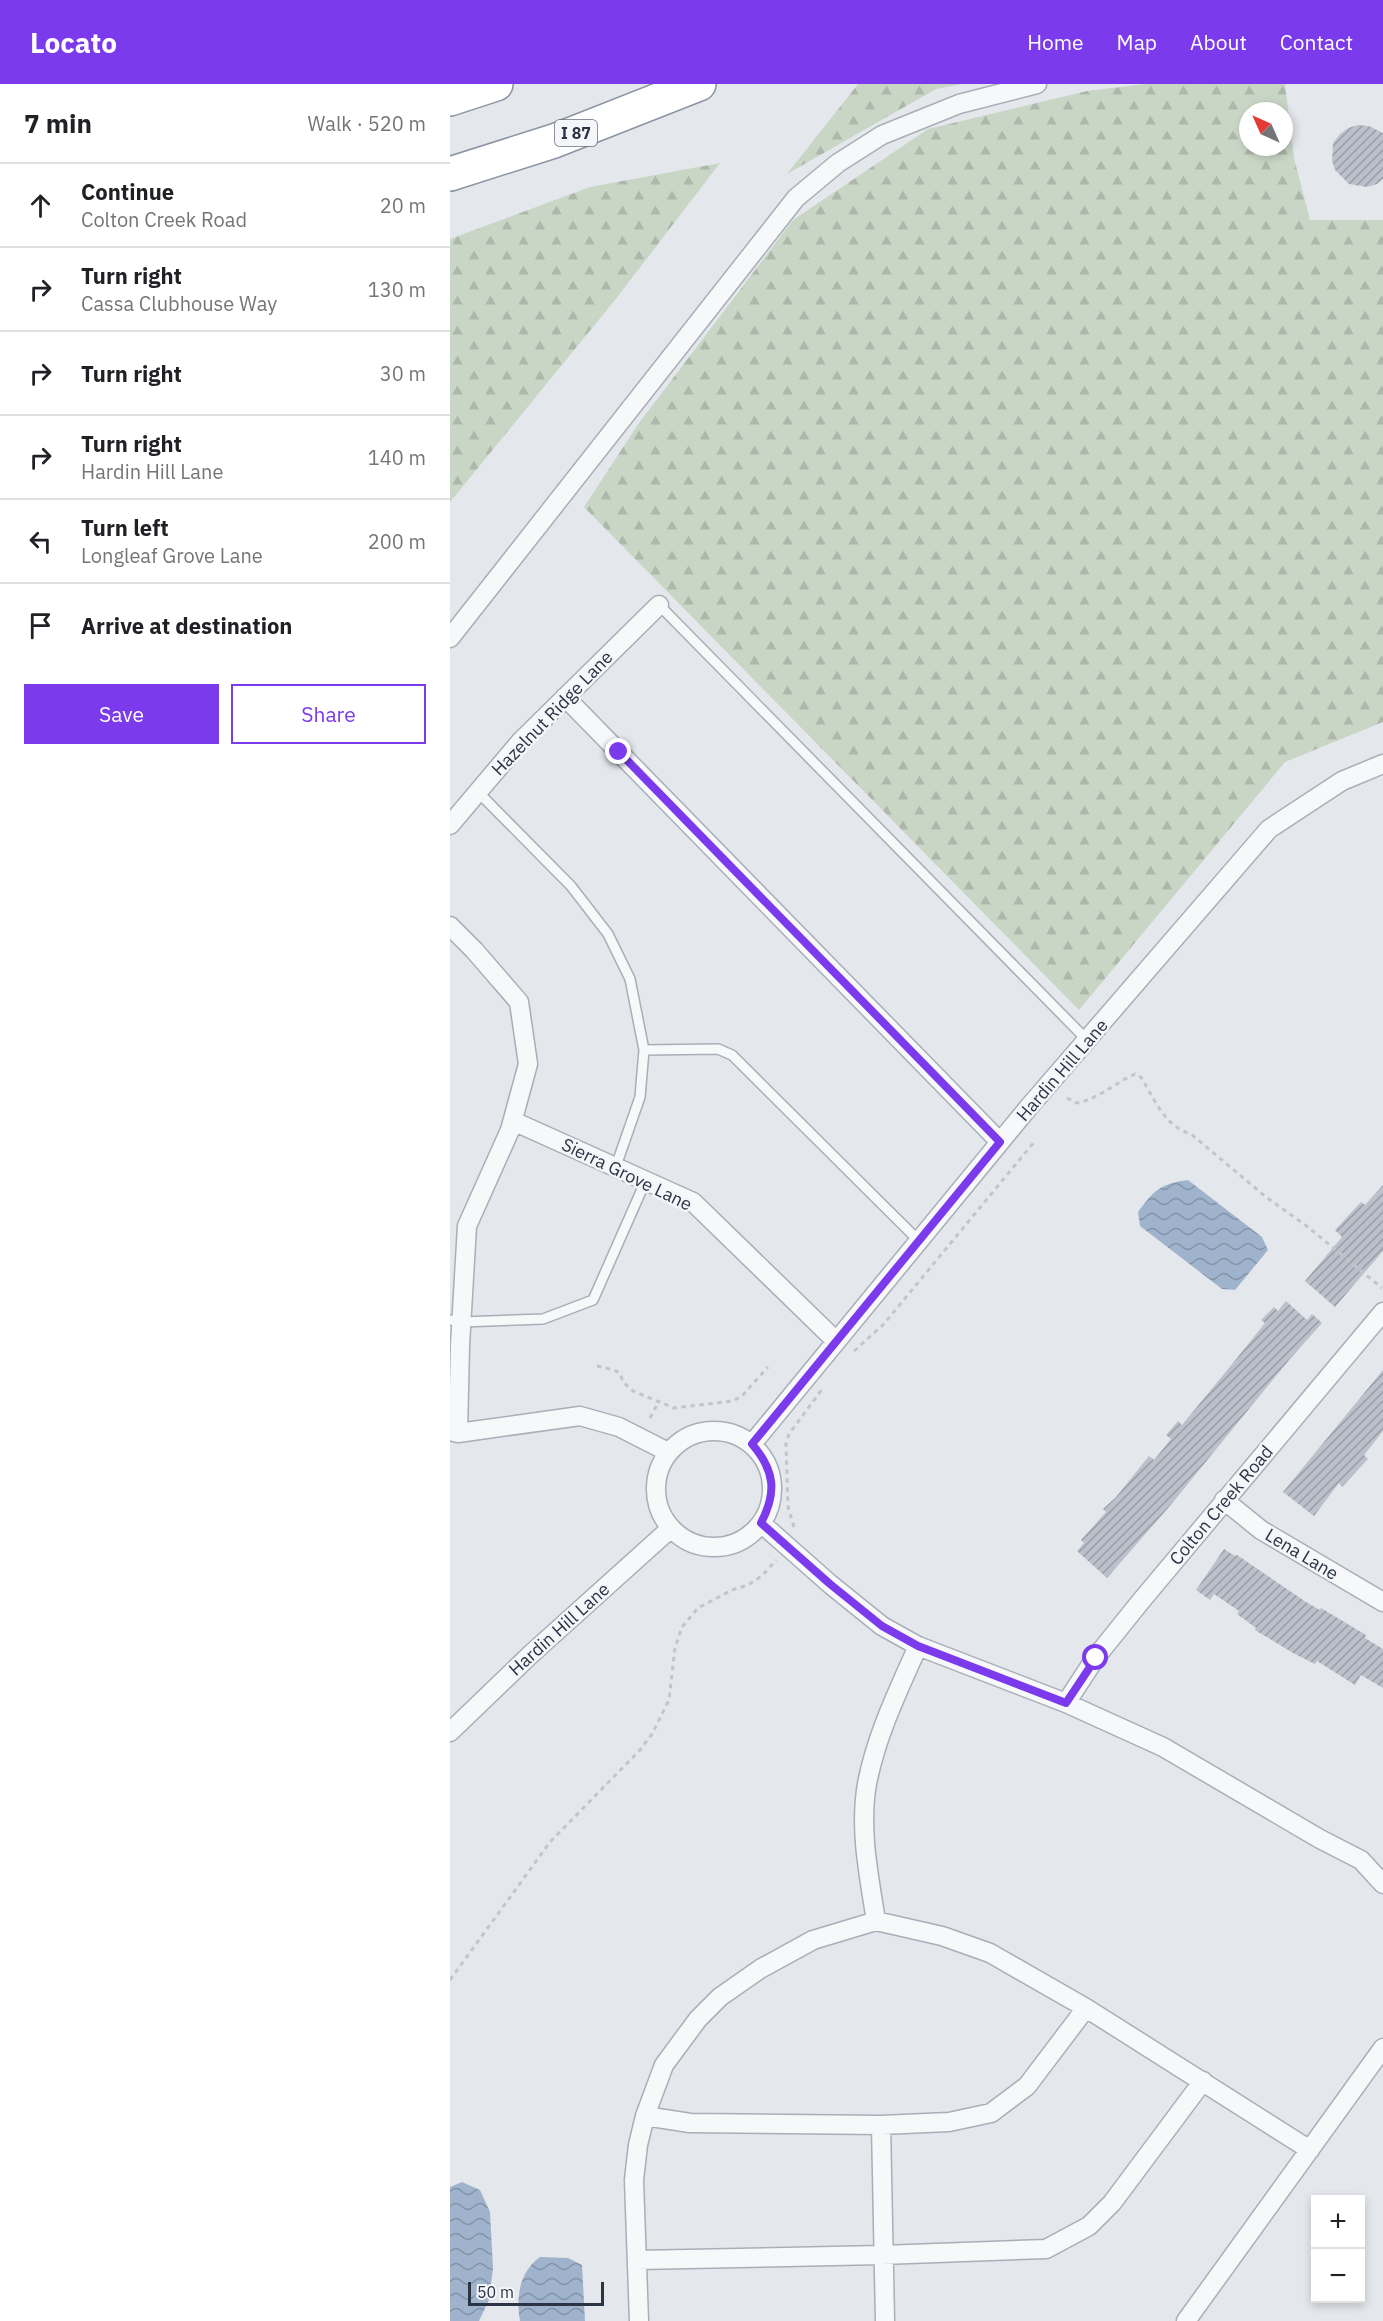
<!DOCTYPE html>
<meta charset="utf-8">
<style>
body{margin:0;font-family:"IBM Plex Sans",sans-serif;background:#f2f2f2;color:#202124}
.controls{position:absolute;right:18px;bottom:18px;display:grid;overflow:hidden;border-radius:0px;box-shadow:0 3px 9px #0003}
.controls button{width:54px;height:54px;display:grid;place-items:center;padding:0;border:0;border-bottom:2px solid #e0e0e0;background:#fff;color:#202124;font:30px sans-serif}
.compass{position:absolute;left:789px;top:18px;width:54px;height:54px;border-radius:50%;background:#fff;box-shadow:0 3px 9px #0003;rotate:315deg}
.scale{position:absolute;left:18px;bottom:15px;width:136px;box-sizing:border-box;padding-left:6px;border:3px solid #2b3445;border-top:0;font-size:16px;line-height:21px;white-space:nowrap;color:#2b3445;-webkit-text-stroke:4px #f4f6f9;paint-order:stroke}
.stop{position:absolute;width:18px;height:18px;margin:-14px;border:4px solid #7c3aed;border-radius:50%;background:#fff}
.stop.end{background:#7c3aed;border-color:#fff;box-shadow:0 2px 6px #0008}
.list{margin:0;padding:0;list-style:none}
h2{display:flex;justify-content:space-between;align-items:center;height:78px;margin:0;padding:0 24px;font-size:26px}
h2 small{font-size:20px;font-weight:400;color:#757577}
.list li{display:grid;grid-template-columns:39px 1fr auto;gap:18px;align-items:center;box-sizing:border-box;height:84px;padding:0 24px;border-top:2px solid #e0e0e0}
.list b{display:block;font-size:22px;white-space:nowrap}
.list p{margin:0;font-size:20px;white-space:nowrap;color:#757577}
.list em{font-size:20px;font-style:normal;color:#757577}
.actions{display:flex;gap:12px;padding:18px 24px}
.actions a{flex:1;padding:14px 0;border:2px solid #7c3aed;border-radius:0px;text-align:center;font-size:21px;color:#7c3aed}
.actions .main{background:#7c3aed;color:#fff}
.icon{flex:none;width:33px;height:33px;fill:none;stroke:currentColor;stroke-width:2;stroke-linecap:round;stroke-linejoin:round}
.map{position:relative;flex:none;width:933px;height:2237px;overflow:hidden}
header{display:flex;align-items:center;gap:36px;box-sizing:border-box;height:84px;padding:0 30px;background:#7c3aed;color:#fff}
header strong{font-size:28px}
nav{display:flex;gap:33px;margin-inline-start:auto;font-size:21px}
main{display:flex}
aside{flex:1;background:#fff}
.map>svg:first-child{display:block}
</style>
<header>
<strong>Locato</strong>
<nav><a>Home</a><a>Map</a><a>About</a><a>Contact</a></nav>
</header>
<main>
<aside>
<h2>7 min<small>Walk · 520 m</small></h2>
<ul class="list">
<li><svg class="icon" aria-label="ahead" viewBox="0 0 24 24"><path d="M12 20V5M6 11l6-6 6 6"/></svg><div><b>Continue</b><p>Colton Creek Road</p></div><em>20 m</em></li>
<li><svg class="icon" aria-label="right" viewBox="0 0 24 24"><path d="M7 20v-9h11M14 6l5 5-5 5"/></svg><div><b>Turn right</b><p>Cassa Clubhouse Way</p></div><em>130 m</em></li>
<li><svg class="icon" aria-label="right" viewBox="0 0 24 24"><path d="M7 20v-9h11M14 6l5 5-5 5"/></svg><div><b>Turn right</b></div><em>30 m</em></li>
<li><svg class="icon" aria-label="right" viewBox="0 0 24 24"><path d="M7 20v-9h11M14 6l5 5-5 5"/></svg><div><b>Turn right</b><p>Hardin Hill Lane</p></div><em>140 m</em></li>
<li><svg class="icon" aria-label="left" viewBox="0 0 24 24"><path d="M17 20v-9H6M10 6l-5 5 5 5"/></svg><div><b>Turn left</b><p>Longleaf Grove Lane</p></div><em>200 m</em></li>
<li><svg class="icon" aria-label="arrive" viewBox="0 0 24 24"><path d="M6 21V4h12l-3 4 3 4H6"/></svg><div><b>Arrive at destination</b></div></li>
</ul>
<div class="actions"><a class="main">Save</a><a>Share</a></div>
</aside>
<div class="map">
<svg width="933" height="2237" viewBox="0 0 933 2237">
<defs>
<pattern id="forest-firs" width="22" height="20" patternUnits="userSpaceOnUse" patternTransform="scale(1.5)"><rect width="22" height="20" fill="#c9d6c5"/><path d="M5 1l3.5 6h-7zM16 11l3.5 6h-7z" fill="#adb8ab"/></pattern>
<pattern id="water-waves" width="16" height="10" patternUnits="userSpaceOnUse" patternTransform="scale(1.5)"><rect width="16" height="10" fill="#9fb4cc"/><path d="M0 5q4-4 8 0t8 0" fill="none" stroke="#8293a7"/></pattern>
<pattern id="building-hatch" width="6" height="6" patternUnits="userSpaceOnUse" patternTransform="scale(1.5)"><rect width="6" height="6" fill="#bbc0ca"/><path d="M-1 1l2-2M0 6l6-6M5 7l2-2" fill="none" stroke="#989da6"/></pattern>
</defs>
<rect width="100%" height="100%" fill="#e4e7ec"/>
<path fill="url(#forest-firs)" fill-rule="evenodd" d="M408 0H512L486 5 337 90Z
M696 0H835L844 74 860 136H933V638L835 678 629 926 134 423 189 339 343 136 478 45 637 7ZM798 27H834V63H798Z
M270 79 165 216 0 418V155L140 103Z"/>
<path fill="url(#water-waves)" d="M738 1096 812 1153 818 1166 785 1206 772 1205 690 1142 688 1128C704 1106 710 1100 738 1096Z
M12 2098 30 2106 40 2128 43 2184 39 2216 29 2237H0V2103Z
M90 2173 118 2174 132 2181 135 2237H70C66 2213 69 2188 90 2173Z"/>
<path fill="url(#building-hatch)" d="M908 41 919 42 933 49V95L927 100 917 103 899 100 885 86 882 77 883 59 890 50 898 44Z
M933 1101V1167L885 1223 855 1197 892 1153 885 1146 911 1118 915 1121Z
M836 1217 857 1236 862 1230 872 1239 839 1276 719 1423 657 1494 627 1467 634 1459 631 1456 656 1428 653 1425 666 1413 699 1372 704 1376 721 1355 716 1351 728 1337 732 1341 783 1279 815 1239 811 1236 824 1223 828 1227Z
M933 1286V1347L914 1371 918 1375 892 1403 889 1399 864 1432 833 1408Z
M774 1465 785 1472 787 1471 856 1518 870 1526 871 1524 916 1551 915 1554 933 1565V1604L911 1591 905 1601 867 1577 865 1580 843 1569 805 1546 806 1544 787 1530 789 1527 764 1510 760 1516 746 1506Z"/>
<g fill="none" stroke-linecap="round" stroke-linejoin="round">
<defs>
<path id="service" d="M209 521 637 956
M28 708 121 802 158 850 180 895 194 966 190 1013 166 1082
M194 966 268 965 282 971 469 1157
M0 1236 11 1238 93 1235 143 1216 196 1096"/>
<path id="minor" d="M0 554 346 114 388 79 432 51 509 20 587 0
M115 613 550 1058
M0 741 70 658 209 521
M0 842 24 866 69 918 78 980 60 1046 17 1142 10 1261 8 1349
M63 1037 243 1118 386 1257
M206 1405a58 58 0 1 1 116 0a58 58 0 1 1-116 0Z
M0 1347 8 1349 130 1332 169 1343 218 1368
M302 1360 578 1024 819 745 892 697 933 680
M774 1416 811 1446 933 1518
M311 1439 380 1500 432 1542 468 1562 616 1619 713 1663 870 1755 911 1776 933 1800
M616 1619 646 1573 691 1517 933 1228
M0 1648 80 1571 220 1445
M426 1837C419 1792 409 1745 417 1700 426 1652 448 1607 468 1562
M195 2032 240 2039 431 2041 499 2038 541 2029 577 2002 636 1924
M431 2041 435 2237
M187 2176 432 2171 596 2165 639 2142 662 2119 753 1997
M189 2237 184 2096 188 2061 195 2032 214 1981 248 1935 270 1913 310 1885 363 1856 426 1837 492 1852 540 1869 636 1924 860 2066
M736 2237 933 1964"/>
<path id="motorway" d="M0 15 46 0
M0 90 104 57 249 0"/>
</defs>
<use href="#service" stroke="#a9aeb7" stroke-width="12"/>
<use href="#minor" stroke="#a9aeb7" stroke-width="21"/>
<use href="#motorway" stroke="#8b94a3" stroke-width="36"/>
<path stroke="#c2c5cb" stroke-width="3" stroke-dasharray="4.5 4.5" stroke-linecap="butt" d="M617 1014 627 1019C648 1015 665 999 685 990L691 993C705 1016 714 1042 741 1050L816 1113 858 1143 932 1204
M404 1267 433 1241 585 1057
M147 1282 164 1286 170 1289 173 1298 183 1307 224 1324 283 1317 292 1312 318 1283
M200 1334 209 1317
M344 1443 338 1423 336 1360 339 1350 373 1304
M0 1896 100 1758 190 1666 202 1650 219 1616 225 1564 232 1543 248 1524 282 1506 298 1501 313 1491 326 1476"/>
<use href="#service" stroke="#f7f8fa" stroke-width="9"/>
<use href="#minor" stroke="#f7f8fa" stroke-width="18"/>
<use href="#motorway" stroke="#fff" stroke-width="33"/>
</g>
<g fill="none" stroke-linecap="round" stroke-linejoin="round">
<path stroke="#7c3aed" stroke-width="8" d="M169 668 550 1058 302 1360C325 1387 327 1408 311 1439L380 1500 432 1542 468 1562 616 1619 646 1574"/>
</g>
<g text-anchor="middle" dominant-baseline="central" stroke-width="5" stroke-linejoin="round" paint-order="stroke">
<rect fill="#f4f6f9" stroke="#676e7b" stroke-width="1.5" x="105" y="36" width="42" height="26" rx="4.5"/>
<g font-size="16" font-weight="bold" fill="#2b3445">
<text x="126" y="49">I 87</text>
</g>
<g font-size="18" fill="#2b3445" stroke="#f4f6f9">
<text transform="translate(102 629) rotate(-46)">Hazelnut Ridge Lane</text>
<text transform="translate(612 986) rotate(-49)">Hardin Hill Lane</text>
<text transform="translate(177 1090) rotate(26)">Sierra Grove Lane</text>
<text transform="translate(771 1421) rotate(-50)">Colton Creek Road</text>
<text transform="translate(852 1470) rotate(31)">Lena Lane</text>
<text transform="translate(109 1545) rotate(-42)">Hardin Hill Lane</text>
</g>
</g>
</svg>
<div class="controls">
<button>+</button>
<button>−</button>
</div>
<svg class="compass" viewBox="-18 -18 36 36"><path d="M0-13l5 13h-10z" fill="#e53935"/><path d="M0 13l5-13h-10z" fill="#757577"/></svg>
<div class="scale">50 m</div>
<div class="stop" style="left:646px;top:1574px"></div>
<div class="stop end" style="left:169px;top:668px"></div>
</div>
</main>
